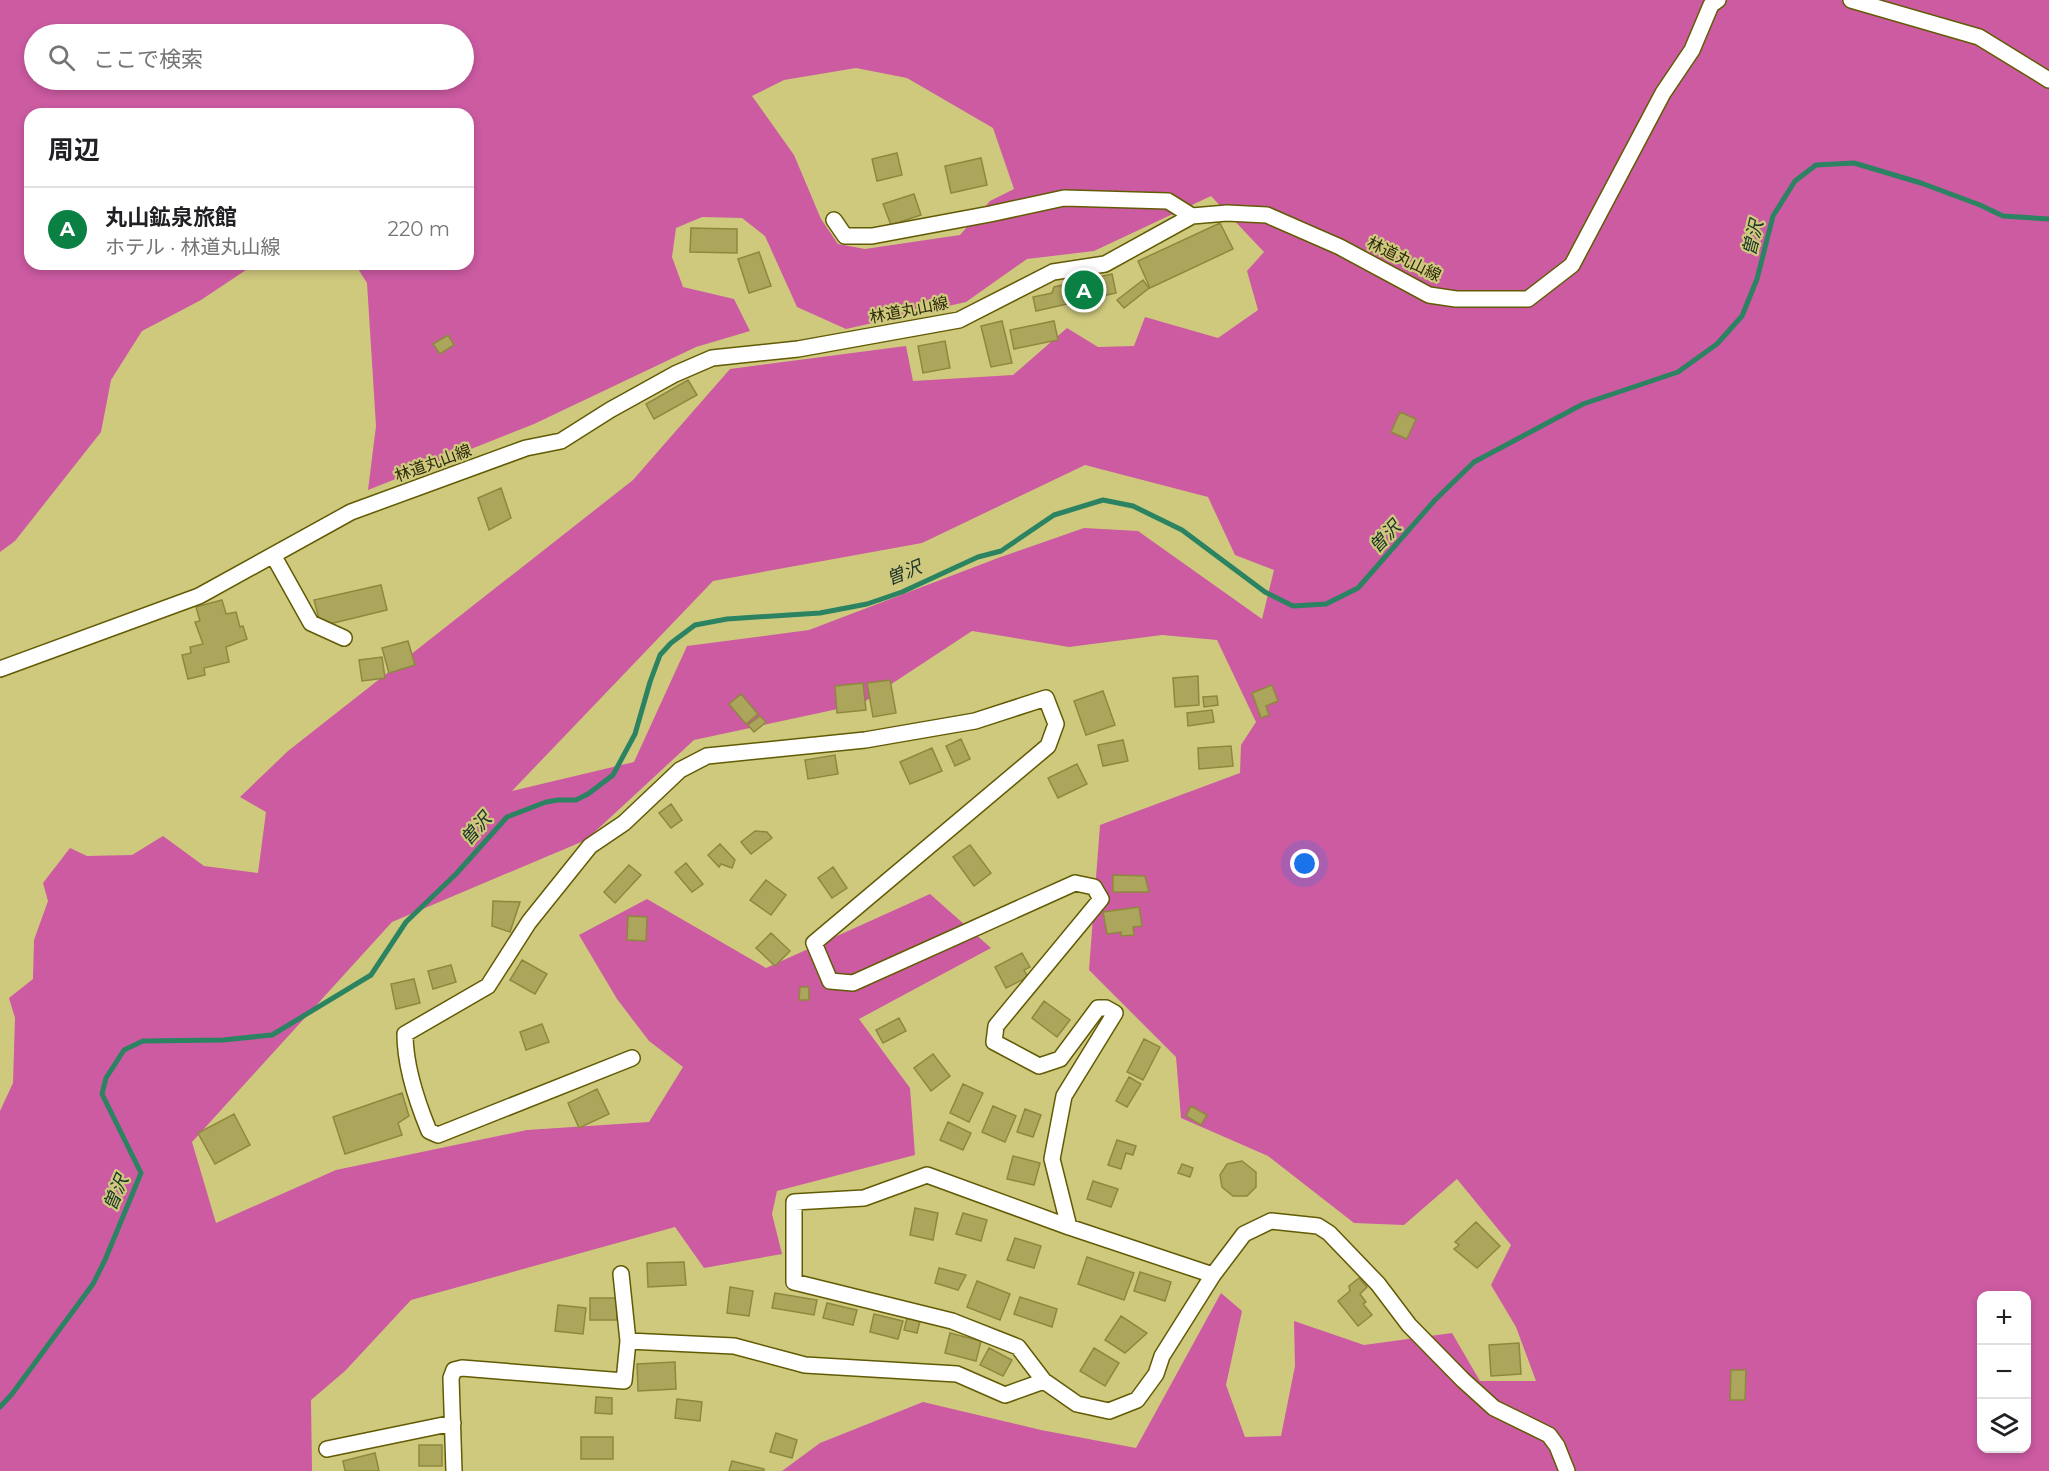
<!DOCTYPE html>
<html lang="ja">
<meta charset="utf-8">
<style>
body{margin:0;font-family:Montserrat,"Noto Sans JP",sans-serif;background:#f2f2f2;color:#202124}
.controls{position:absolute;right:18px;bottom:18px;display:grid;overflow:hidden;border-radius:12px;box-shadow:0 3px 9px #0003}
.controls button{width:54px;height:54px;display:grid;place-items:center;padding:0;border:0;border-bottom:2px solid #e0e0e0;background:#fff;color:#202124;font:30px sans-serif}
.you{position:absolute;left:1305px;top:864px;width:21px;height:21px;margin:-15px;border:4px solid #fff;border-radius:50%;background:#1a73e8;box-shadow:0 0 0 9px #1a73e833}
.badge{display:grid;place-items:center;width:39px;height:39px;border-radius:50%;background:#0b8043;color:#fff;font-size:20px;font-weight:700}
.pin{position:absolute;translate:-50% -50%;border:3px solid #fff;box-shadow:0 2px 6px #0006}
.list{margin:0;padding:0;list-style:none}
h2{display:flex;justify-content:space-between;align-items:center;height:78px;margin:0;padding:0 24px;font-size:26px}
h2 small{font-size:20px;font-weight:400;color:#757577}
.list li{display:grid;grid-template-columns:39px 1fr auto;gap:18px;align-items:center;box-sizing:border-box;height:84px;padding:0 24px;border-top:2px solid #e0e0e0}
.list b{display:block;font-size:22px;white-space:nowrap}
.list p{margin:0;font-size:20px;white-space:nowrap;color:#757577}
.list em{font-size:20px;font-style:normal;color:#757577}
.icon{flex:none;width:33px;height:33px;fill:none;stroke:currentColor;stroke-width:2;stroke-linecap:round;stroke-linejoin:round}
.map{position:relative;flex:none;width:2049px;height:1471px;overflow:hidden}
.search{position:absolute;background:#fff;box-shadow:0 3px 9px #0003;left:24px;top:24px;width:450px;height:66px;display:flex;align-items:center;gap:15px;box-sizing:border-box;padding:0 21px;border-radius:33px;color:#757577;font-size:22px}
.panel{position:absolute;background:#fff;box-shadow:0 3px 9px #0003;left:24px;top:108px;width:450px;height:162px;border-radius:18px}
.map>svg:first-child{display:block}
</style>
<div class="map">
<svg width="2049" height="1471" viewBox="0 0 2049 1471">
<rect width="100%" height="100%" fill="#cfc97e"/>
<path fill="#cc5ba2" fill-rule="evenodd" d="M0 0H2049V1471H782L820 1443 923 1402 1041 1430 1136 1448 1221 1293 1242 1311 1226 1385 1245 1437 1281 1436 1295 1366 1294 1321 1364 1345 1452 1333 1480 1381H1536L1516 1327 1491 1285 1511 1245 1457 1179 1404 1225 1354 1223 1268 1156 1181 1118 1176 1057 1089 970 1100 825 1240 773 1241 745 1256 722 1217 640 1162 635 1069 647 972 631 861 704 694 740 586 840 392 922 192 1142 216 1223 336 1170 527 1130 649 1122 683 1067 649 1041 617 999 579 935 647 899 766 968 930 894 991 948 859 1019 910 1088 915 1155 777 1191 772 1214 782 1254 704 1268 675 1227 411 1300 345 1371 311 1400 312 1471H0V1111L13 1083 15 1018 9 998 33 979 34 940 48 901 43 883 70 848 87 856 132 855 163 836 204 866 258 873 266 812 240 797 288 751 633 480 730 369 906 346 913 381 1013 375 1067 328 1098 347 1134 346 1145 317 1218 338 1258 310 1247 271 1264 252 1211 196 1094 251 1027 259 966 302 846 329 797 307 765 236 742 218 702 217 676 228 672 257 683 287 734 299 750 331 696 347 534 424 368 490 376 426 367 283 355 264H468V114H30V264H255L201 300 142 331 111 380 101 432 15 541 0 552ZM34 34H464V80H34ZM856 68 907 78 993 128 1014 189 990 201 960 235 865 249 838 244 821 219 794 155 752 96 784 80ZM1085 465 1208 497 1235 555 1274 570 1262 619 1138 531 1084 528 998 558 809 630 687 646 634 762 512 791 713 581 922 543ZM1982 1296H2026V1448H1982Z"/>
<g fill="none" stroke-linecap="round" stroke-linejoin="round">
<path stroke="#2b8362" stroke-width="5" d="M0 1407 12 1394 93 1284 105 1260 141 1173 102 1094 106 1078 124 1050 143 1041 223 1040 272 1035 371 975 406 922 456 874 507 817 546 802 558 800H576L588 794 613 775 635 734 650 682 660 655 671 643 695 625 727 619 820 613 867 604 902 592 978 557 1001 551 1054 515 1103 500 1133 506 1182 530 1265 592 1293 606 1326 604 1358 588 1435 500 1474 462 1583 404 1678 372 1717 344 1742 316 1757 279 1773 216 1795 181 1816 165 1854 163 1921 183 1980 205 2003 216 2049 219"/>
</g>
<path fill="#aca65c" stroke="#8e883e" stroke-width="1.5" d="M897 153 902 175 877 181 872 159Z
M981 158 987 185 951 193 945 166Z
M914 194 921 215 891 225 883 204Z
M1220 223 1233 249 1150 288 1138 261Z
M691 228 737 229V253L690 252Z
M759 252 771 286 749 293 738 259Z
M1112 274 1116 293 1036 311 1033 297 1052 293 1054 287Z
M1143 280 1149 288 1124 308 1117 300Z
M1002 321 1012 363 991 367 981 326Z
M1054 321 1058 340 1014 349 1010 330Z
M448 335 454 345 440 354 433 344Z
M945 341 950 368 923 373 918 346Z
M688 380 697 395 654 419 646 404Z
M1400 412 1416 419 1407 439 1391 432Z
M501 488 511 518 489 530 478 498Z
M381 585 387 610 321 626 314 600Z
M222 600 226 614 236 612 240 627 243 626 247 639 226 647 229 662 204 668 205 675 188 679 182 655 191 653 190 647 203 644 195 622 200 621 196 607Z
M408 641 415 665 389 673 382 648Z
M382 657 385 678 362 681 359 660Z
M1198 676 1199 705 1175 707 1173 678Z
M890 680 896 713 873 717 867 683Z
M863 683 866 710 837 713 835 686Z
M1272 685 1278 701 1266 706 1269 715 1261 718 1252 693Z
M1103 691 1115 725 1086 735 1074 701Z
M741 694 758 714 746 724 729 704Z
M1217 696 1218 705 1204 707 1203 697Z
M1212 710 1214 722 1188 726 1187 713Z
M760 716 766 722 754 732 748 725Z
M961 739 970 759 955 766 946 746Z
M1123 740 1128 761 1103 766 1098 745Z
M1231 746 1233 766 1199 769 1198 748Z
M932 748 942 771 910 784 900 762Z
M835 755 838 774 808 779 805 760Z
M1077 764 1087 784 1058 798 1048 778Z
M671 804 682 820 671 828 659 813Z
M755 831 767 832 772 838 751 854 741 842Z
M720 844 735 860 732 868 721 864 719 867 708 855Z
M970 845 991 873 974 886 953 857Z
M686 863 703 884 692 892 675 872Z
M629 865 641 875 615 903 604 892Z
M833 867 847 888 832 898 818 878Z
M1113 875 1145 876 1149 892H1113Z
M766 880 786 895 771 915 750 900Z
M493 901 520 902 510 932 492 926Z
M1139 907 1142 926 1133 927 1134 935 1121 936V932L1107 934 1103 912Z
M628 916 647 917 646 941 627 940Z
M771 933 790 951 775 966 756 948Z
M1022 953 1030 967 1024 970 1028 977 1006 988 995 967Z
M522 960 547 974 535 994 510 980Z
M451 965 456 982 433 989 428 971Z
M414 979 420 1003 396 1009 391 984Z
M800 987H809V1000H799Z
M1044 1001 1070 1020 1057 1037 1032 1018Z
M899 1018 906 1031 883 1043 876 1030Z
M542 1024 549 1042 526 1050 520 1032Z
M1144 1039 1160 1047 1143 1080 1127 1072Z
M933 1054 950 1076 931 1091 914 1068Z
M1129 1077 1141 1084 1127 1107 1116 1101Z
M963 1084 983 1093 969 1122 950 1113Z
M597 1089 609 1114 579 1128 568 1103Z
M402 1093 409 1116 398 1123 402 1135 345 1154 333 1117Z
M993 1106 1016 1116 1005 1142 982 1132Z
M1191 1106 1207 1115 1201 1125 1186 1116Z
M1025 1109 1041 1115 1033 1137 1017 1132Z
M234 1114 250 1145 215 1164 198 1133Z
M948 1122 971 1133 963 1150 940 1140Z
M1117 1140 1136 1146 1133 1155 1126 1153 1121 1169 1108 1165Z
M1013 1156 1040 1163 1034 1185 1007 1179Z
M1242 1161 1256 1172V1187L1247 1196H1233L1222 1187 1220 1175 1227 1164Z
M1182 1164 1193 1168 1190 1177 1178 1173Z
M1093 1181 1118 1189 1111 1207 1087 1199Z
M915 1208 938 1213 933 1240 910 1235Z
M963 1213 987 1220 981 1241 956 1234Z
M1476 1222 1500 1246 1477 1268 1454 1249 1459 1245 1455 1242Z
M1015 1238 1041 1246 1034 1268 1007 1260Z
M1087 1257 1134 1273 1124 1300 1078 1284Z
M684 1262 686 1285 648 1287 647 1263Z
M939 1268 966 1275 958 1290 935 1283Z
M1140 1272 1171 1282 1165 1301 1134 1291Z
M1359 1278 1367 1287 1360 1294 1366 1302 1363 1304 1372 1315 1358 1326 1338 1301 1350 1291 1349 1286Z
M977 1281 1010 1294 1000 1320 967 1307Z
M730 1287 753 1291 749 1316 727 1313Z
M775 1293 817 1300 814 1315 772 1308Z
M1020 1297 1057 1309 1052 1327 1014 1314Z
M590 1298H617V1320H590Z
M827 1303 857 1310 853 1325 823 1318Z
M558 1305 586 1308 583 1334 555 1331Z
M874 1314 903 1321 898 1339 870 1332Z
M1121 1316 1147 1333 1125 1353 1105 1340Z
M907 1318 920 1321 917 1333 904 1330Z
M950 1333 981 1341 976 1361 945 1353Z
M1519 1343 1521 1374 1491 1376 1489 1345Z
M989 1348 1012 1360 1003 1376 980 1365Z
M1094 1348 1119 1363 1105 1386 1080 1371Z
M675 1362 676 1389 638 1391 637 1364Z
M1731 1370H1746L1745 1400H1730Z
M596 1397 612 1398V1414L595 1413Z
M677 1399 702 1402 700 1421 675 1418Z
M776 1433 797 1440 792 1458 770 1452Z
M581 1437H613V1459H581Z
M419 1445H442V1466H419Z
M375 1453 379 1471H345L343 1461Z
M732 1461 764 1469V1471H729Z"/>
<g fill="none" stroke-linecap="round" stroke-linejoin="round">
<defs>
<path id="minor" d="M1851 0 1979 37 2049 80
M834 220 845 236H872L990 214 1064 198 1168 201 1192 216
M273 555 311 623 344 638
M0 669 199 596 351 512 526 448 561 441 610 410 675 374 712 358 798 349 959 320 1053 272 1105 264 1192 216 1227 213 1267 215 1340 247 1429 295 1456 299H1528L1572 265 1663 93 1692 50 1711 5 1718 0
M632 1058 438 1135 429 1131C417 1102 405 1066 405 1034L488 986 529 922 590 846 624 823 680 770 707 756 865 740 975 721 1046 698 1056 724 1048 746 814 943 830 981 853 983 1075 883 1094 887 1101 899 996 1026 994 1042 1039 1066 1060 1059 1098 1008H1106L1115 1013 1064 1096 1052 1159 1069 1227
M621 1274 628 1341
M1213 1275 1069 1227 927 1175 864 1198 794 1202V1282L952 1321 1018 1347 1044 1381 1077 1404 1109 1411 1137 1400 1156 1374 1162 1356 1213 1275 1244 1234 1271 1221 1318 1226 1329 1233 1378 1284 1409 1325 1463 1380 1494 1408 1549 1435 1557 1446 1567 1471
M327 1449 453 1423
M454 1471 451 1378 454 1370 462 1368 624 1381 628 1341 734 1346 805 1365 957 1374 1005 1395 1044 1381"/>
</defs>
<use href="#minor" stroke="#625b04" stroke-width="18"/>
<use href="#minor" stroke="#fff" stroke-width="15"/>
</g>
<g text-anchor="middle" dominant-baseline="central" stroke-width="4.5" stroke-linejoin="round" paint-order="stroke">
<g font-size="16" fill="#2a2808" stroke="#cfc97e">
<text transform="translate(1404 259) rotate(26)">林道丸山線</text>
<text transform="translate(909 310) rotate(-11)">林道丸山線</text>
<text transform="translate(433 463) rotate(-20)">林道丸山線</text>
</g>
<g font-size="18" font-style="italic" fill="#1a3429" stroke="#cfc97e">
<text transform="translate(1753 238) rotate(-76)">曽沢</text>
<text transform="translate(1385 537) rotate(-47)">曽沢</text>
<text transform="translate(904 573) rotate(-22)">曽沢</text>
<text transform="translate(476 829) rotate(-49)">曽沢</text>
<text transform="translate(116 1193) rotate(-67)">曽沢</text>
</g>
</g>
</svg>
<div class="controls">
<button>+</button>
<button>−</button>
<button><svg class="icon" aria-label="layers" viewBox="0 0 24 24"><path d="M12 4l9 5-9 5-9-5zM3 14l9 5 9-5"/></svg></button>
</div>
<div class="you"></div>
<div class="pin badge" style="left:1084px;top:290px">A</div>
<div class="search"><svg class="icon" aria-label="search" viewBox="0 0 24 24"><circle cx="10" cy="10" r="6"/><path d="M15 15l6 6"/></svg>ここで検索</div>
<section class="panel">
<h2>周辺<small></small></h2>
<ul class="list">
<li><span class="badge">A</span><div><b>丸山鉱泉旅館</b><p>ホテル · 林道丸山線</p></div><em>220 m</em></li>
</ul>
</section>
</div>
